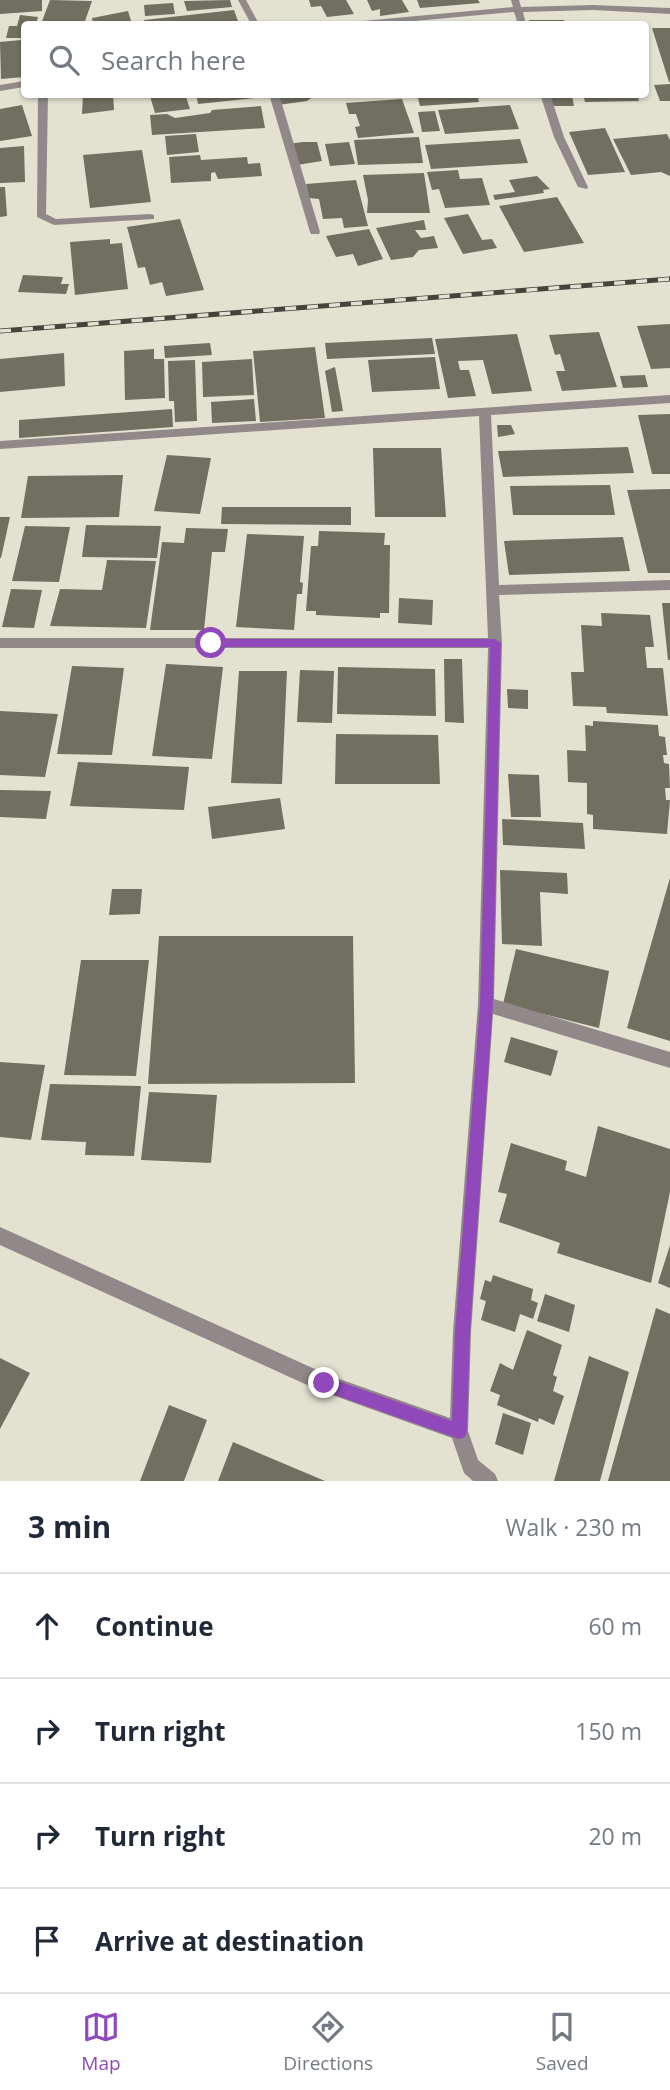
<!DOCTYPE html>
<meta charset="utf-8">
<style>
body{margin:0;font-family:"Open Sans",sans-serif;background:#f2f2f3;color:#1f2937}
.stop{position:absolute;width:21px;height:21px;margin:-16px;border:5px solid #9048bb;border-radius:50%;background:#fff}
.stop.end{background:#9048bb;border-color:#fff;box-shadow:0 2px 7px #0008}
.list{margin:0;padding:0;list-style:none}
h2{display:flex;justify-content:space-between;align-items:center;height:91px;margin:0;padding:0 28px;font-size:30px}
h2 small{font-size:23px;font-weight:400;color:#747a83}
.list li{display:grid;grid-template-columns:46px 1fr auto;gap:21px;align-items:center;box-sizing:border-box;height:105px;padding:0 28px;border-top:2px solid #e0e1e3}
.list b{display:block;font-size:26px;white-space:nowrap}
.list em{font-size:23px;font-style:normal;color:#747a83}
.icon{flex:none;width:38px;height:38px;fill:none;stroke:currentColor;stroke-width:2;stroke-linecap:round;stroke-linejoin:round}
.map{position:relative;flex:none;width:670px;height:1481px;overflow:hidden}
.search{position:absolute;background:#fff;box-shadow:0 2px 5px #0004;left:21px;right:21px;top:21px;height:77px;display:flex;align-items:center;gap:18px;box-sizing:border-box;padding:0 24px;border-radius:7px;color:#747a83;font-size:26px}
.sheet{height:511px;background:#fff}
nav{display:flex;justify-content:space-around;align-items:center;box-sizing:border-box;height:98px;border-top:2px solid #e0e1e3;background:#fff;font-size:19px;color:#747a83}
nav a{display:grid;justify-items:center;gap:4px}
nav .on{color:#9048bb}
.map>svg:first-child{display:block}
</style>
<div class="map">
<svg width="670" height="1481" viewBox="0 0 670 1481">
<rect width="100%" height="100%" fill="#e3e1d0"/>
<path fill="#716f60" d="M0 0H42V11L0 14Z
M50 0 92 1 84 24H41Z
M230 0 232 7 187 11 184 1Z
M309 0H346L354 14 327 17 321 6 311 7Z
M367 0H402L409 12 380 16V9L372 11Z
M417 0H478L480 3 420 8Z
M173 3 175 14 145 16 144 5Z
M234 10 239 24 210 22 211 24H145L144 20Z
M128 11 132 24H93L92 18Z
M20 15 38 17 36 24H24V38H6L9 26H17Z
M529 20H564L565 24H530Z
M652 28H670V82H669Z
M21 40 24 77 1 79 0 42Z
M670 84V101H660L654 85Z
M83 94H113L114 110 82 114Z
M160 94H185L190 109 155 113 150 96Z
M196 94H254L255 98 198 104Z
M274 94H317L307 101 278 105Z
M417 94H477L479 102 420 106Z
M550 94 572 95 574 106H552Z
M583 94H637L639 101 585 102Z
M402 99 414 133 358 138 355 127 360 126 356 114H349L346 103Z
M22 105 32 136 0 141V109Z
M510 105 519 129 445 134 438 110Z
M261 106 265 128 152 135 150 115 167 114 175 118 210 113 212 110Z
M435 111 440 131 422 132 418 112Z
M605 128 625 172 588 175 569 132Z
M196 134 199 152 167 155 165 136Z
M667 134 670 140V176L661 172 631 175 613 139Z
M419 137 423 163 358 165 354 140Z
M520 139 528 163 431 169 425 145Z
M303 142H317L322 161 297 165 288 144Z
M349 142 355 164 330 166 325 144Z
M24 146 25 182 0 183V148Z
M142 150 151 202 90 208 83 155Z
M200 155 201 160 247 157 248 164 260 163 262 176 218 179 215 172 211 173V181L171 183 169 157Z
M458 170 460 179 482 178 490 205 445 208 439 189 432 190 427 172Z
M424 173 430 213H367L368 200 363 175Z
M537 176 550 189 543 190 544 193 495 200 493 195 515 192 509 180Z
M356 180 368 226 344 228 342 218 323 219 319 199 309 198 306 184Z
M0 187H5L7 216 0 217Z
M557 197 584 243 524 252 499 206Z
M468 214 482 240 492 239 497 248 463 254 444 218Z
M180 219 204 290 166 296 162 282 150 285 145 267 138 268 127 227Z
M424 220 426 230H415L421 238 434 236 438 248 419 250 413 257 391 260 376 228Z
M369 229 383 259 358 266 353 254 336 257 326 236Z
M110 239V244L122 243 128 289 75 295 70 242Z
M23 275 63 277 61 284H69L66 294 18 292Z
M670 324V368L651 369 637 326Z
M599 332 617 387 562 391 556 371H565L560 354 555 355 549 335Z
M517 334 532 391 492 394 483 360 458 361 460 370H469L476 396 448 398 435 339Z
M432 338 435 354 327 359 325 343Z
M210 343 212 355 165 358 164 346Z
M315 347 325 418 260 422 253 351Z
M154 349V359H164L165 398 125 400 124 351Z
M64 353 65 386 0 392V359Z
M435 357 440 389 372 392 368 360Z
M252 359 254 395 203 397 202 362Z
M195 360 197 421 175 422 174 401H169L168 361Z
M335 367 343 411 332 412 325 371Z
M645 375 648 387 623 388 620 376Z
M254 399 256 421 212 423 211 402Z
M172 409 173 427 19 438V420Z
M670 414V474H652L638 415Z
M497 425H511L515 434 498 437Z
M628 447 634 473 503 477 498 451Z
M373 448H441L446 517H375Z
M167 455 211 458 200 514 154 511Z
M123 475 119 517 21 518 28 476Z
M610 485 615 515H513L510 486Z
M670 489V573H648L627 490Z
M222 507H351V525L221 524Z
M0 517H10L1 558H0Z
M86 525 161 526 157 558 82 557Z
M25 526 70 527 59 582 12 581Z
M186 528 228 529 225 552H212L204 630H150L162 542 184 543Z
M319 531 385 533 384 545H390L389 613H380V618L316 615V611H306L311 546H318Z
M247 534 304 536 300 582 303 583 302 594H297L294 630 236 627Z
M623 537 630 571 509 575 504 541Z
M107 560 156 561 146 628 50 626 60 589 102 590Z
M11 589 42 590 34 628 2 627Z
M399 598 433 600 432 625 398 623Z
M662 603H670V660H668Z
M601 613 650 615 654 647H645L647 668H663L668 716 607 713 606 707 573 706 571 672H584L581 625 602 626Z
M444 659H462L464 723 445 722Z
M166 664 223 667 212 759 152 756Z
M72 666 124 668 112 755 57 754Z
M338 667 435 669 436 716 337 714Z
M300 670 334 671 332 723 297 722Z
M239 671H287L282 784 231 783Z
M507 689 528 690V709L508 708Z
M0 711 58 714 45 777 0 775Z
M593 721 658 725 659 736 665 737 667 755H663L664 763 669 764 670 788H665L666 800H670L667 834 593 829V815L587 814V783L568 782 567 750 586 751 585 725 593 726Z
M336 734 438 735 440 784H335Z
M78 762 189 767 184 810 70 806Z
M508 774 539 775 541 817H511Z
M0 790 51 791 46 819 0 817Z
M280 798 285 829 212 839 208 807Z
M502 819 583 823 585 849 503 845Z
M500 870 567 873 568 894 540 892 542 946 502 944Z
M670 878V1041L627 1028Z
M112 889H142L140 914 109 915Z
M159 936H353L355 1083 148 1084Z
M516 949 609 971 599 1028 503 1004Z
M81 960H149L136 1076 64 1075Z
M511 1037 558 1051 551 1076 504 1062Z
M0 1062 45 1065 31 1140 0 1137Z
M50 1084 141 1086 134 1156 85 1155 86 1142 41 1140Z
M149 1092 217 1095 211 1163 141 1160Z
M598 1126 670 1149V1192L651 1283 557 1253 560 1243 499 1222 507 1194 498 1192 511 1143 567 1161 565 1170 586 1177Z
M670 1245V1288L658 1283Z
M493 1275 533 1289 531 1300 538 1303 533 1319 520 1314 515 1332 481 1320 486 1301 480 1299 485 1280 491 1282Z
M545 1294 575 1305 569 1332 537 1321Z
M656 1308 670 1314V1481H608Z
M527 1330 562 1345 553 1375 557 1377 553 1391 564 1396 554 1425 539 1418 538 1422 497 1405 500 1395 490 1391 500 1363 513 1370Z
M589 1356 629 1372 600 1481H554Z
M0 1358 30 1373 0 1429Z
M169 1405 207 1420 184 1481H140Z
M503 1413 531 1423 523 1455 495 1444Z
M233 1442 325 1481H218Z"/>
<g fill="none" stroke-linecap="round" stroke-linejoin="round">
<path fill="#918989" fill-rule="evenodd" d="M238 0H246L259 24H251Z
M511 0H519L521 7 593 5 670 8V14L593 10 523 12 526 24H518L514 12 382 24H359L363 21 513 7Z
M24 81V87L0 91V85Z
M38 94H48L46 214 56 219 150 214 154 215V219L54 225 37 217Z
M269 94H279L320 232 319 234H311L310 232Z
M540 94H550L564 137 588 187 587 189 578 187 554 137Z
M670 395V403L491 415 499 585 670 580V590L499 595 502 643 494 999 670 1052V1068L493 1014 471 1332 468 1431 478 1460 495 1474 498 1481H473L464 1473 452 1438 318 1390 0 1245V1227L328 1375 450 1418 453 1332 478 1004 488 648H0V638H488L479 416 0 449V441Z"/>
<defs>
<path id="rail" d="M0 331 670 279"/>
</defs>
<use href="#rail" stroke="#45443c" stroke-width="5"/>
<use href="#rail" stroke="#e3e1d0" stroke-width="3.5" stroke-dasharray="11" stroke-linecap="butt"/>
</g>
<path fill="#9048bb" d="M211 639H495L501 643 493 1004 470 1332 467 1431 465 1437 459 1439 324 1391 319 1389 317 1383 319 1378 324 1376 452 1421 455 1332 480 1004 490 647H211L205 643Z"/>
</svg>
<div class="stop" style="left:211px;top:643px"></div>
<div class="stop end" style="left:324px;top:1383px"></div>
<div class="search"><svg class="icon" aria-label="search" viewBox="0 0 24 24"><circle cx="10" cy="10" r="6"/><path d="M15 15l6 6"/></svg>Search here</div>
</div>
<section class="sheet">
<h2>3 min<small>Walk · 230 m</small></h2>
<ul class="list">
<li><svg class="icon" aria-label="ahead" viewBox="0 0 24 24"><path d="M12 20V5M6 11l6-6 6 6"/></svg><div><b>Continue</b></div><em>60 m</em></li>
<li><svg class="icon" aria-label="right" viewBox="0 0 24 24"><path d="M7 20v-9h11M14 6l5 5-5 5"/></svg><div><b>Turn right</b></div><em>150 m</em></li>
<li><svg class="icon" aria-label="right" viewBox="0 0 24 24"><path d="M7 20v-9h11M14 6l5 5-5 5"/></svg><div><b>Turn right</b></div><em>20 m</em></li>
<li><svg class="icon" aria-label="arrive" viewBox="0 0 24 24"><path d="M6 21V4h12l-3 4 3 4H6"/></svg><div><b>Arrive at destination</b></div></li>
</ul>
</section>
<nav>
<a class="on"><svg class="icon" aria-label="map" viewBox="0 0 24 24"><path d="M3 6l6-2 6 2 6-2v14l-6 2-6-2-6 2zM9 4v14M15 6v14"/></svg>Map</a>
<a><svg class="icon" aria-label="directions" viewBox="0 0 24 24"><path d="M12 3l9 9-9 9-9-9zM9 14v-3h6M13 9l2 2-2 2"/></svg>Directions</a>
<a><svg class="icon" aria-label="saved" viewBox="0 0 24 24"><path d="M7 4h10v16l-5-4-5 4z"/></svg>Saved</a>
</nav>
